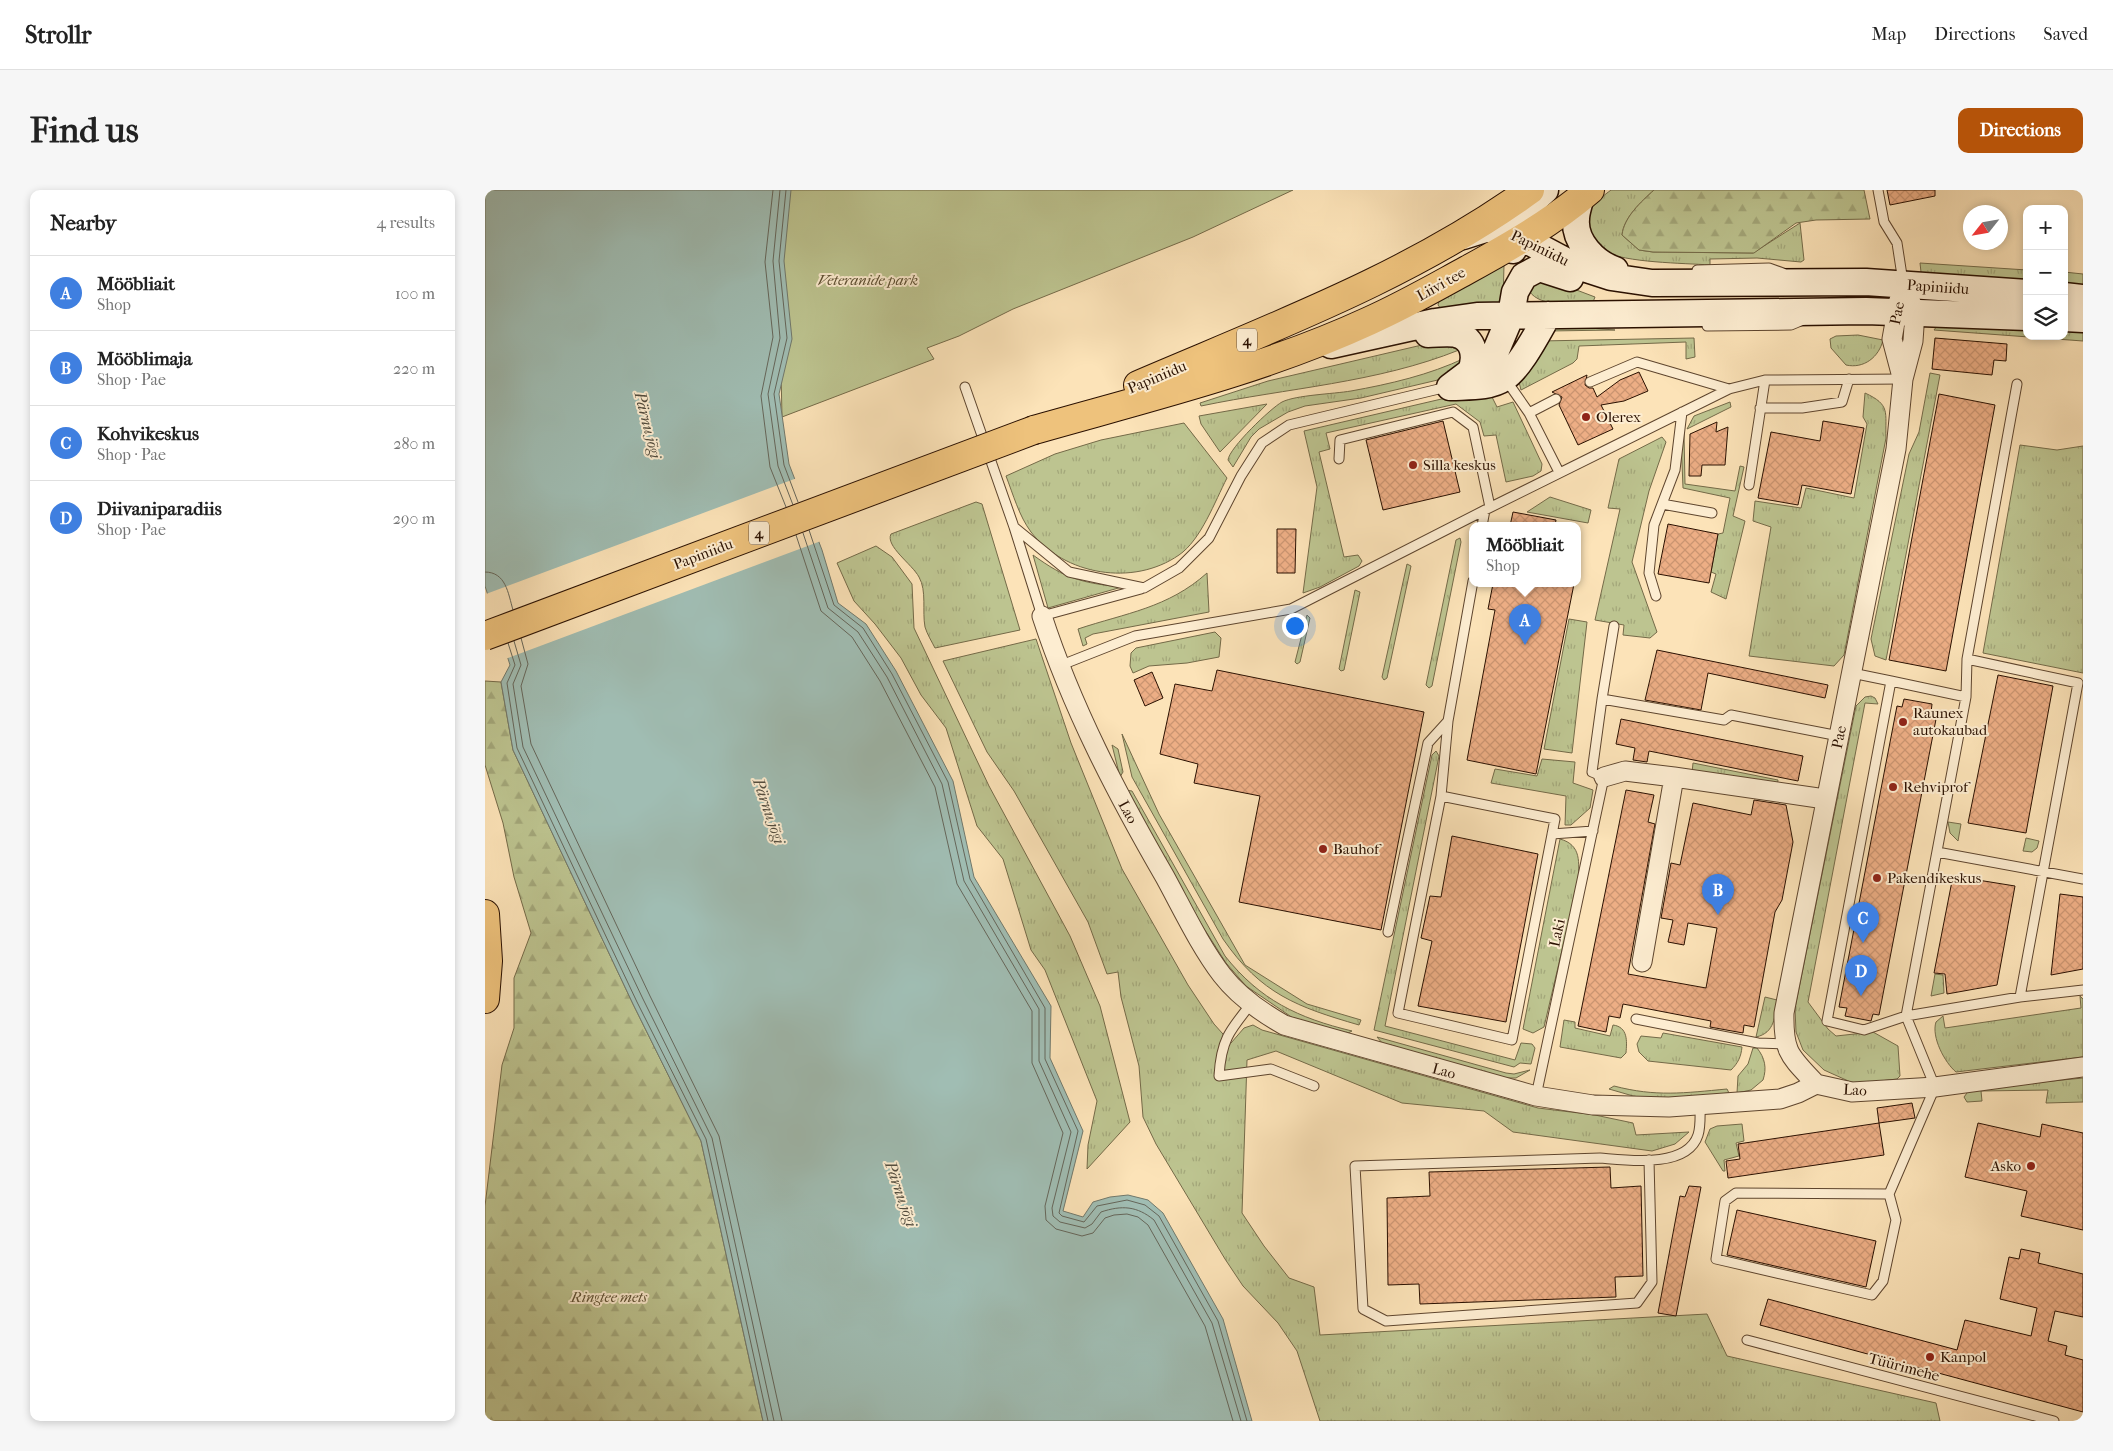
<!DOCTYPE html>
<meta charset="utf-8">
<style>
body{margin:0;font-family:"IM FELL French Canon",serif;background:#f6f6f6;color:#222}
.controls{position:absolute;right:15px;top:15px;display:grid;overflow:hidden;border-radius:10px;box-shadow:0 2px 8px #0003}
.controls button{width:45px;height:45px;display:grid;place-items:center;padding:0;border:0;border-bottom:1px solid #e0e0e0;background:#fff;color:#222;font:25px sans-serif}
.compass{position:absolute;left:1478px;top:15px;width:45px;height:45px;border-radius:50%;background:#fff;box-shadow:0 2px 8px #0003;rotate:239deg}
.you{position:absolute;left:809px;top:435px;width:18px;height:18px;margin:-12px;border:4px solid #fff;border-radius:50%;background:#1a73e8;box-shadow:0 0 0 8px #1a73e833}
.badge{display:grid;place-items:center;width:32px;height:32px;border-radius:50%;background:#b45309;color:#fff;font-size:16px;font-weight:700}
.pin{position:absolute;translate:-50% -41px;filter:drop-shadow(0 1px 2px #0008)}
.pin::after{content:'';position:absolute;top:26px;width:18px;height:15px;background:inherit;clip-path:polygon(0 0,100% 0,50% 100%)}
.popup{position:absolute;left:984px;top:332px;width:112px;height:65px;box-sizing:border-box;display:grid;place-content:center;border-radius:10px;background:#fff;filter:drop-shadow(0 1px 4px #0005);font-size:16px;white-space:nowrap;color:#767676}
.popup b{font-size:19px;color:#222}
.popup::after{content:'';position:absolute;left:50%;top:100%;margin-left:-10px;border:10px solid transparent;border-top-color:#fff}
.list{margin:0;padding:0;list-style:none}
h2{display:flex;justify-content:space-between;align-items:center;height:65px;margin:0;padding:0 20px;font-size:21px}
h2 small{font-size:16px;font-weight:400;color:#767676}
.list li{display:grid;grid-template-columns:32px 1fr auto;gap:15px;align-items:center;box-sizing:border-box;height:75px;padding:0 20px;border-top:1px solid #e0e0e0}
.list b{display:block;font-size:19px;white-space:nowrap}
.list p{margin:0;font-size:16px;white-space:nowrap;color:#767676}
.list em{font-size:16px;font-style:normal;color:#767676}
.icon{flex:none;width:28px;height:28px;fill:none;stroke:currentColor;stroke-width:2;stroke-linecap:round;stroke-linejoin:round}
.map{position:relative;flex:none;width:1598px;height:1231px;overflow:hidden;border-radius:10px}
header{display:flex;align-items:center;gap:30px;box-sizing:border-box;height:70px;padding:0 25px;background:#fff;border-bottom:1px solid #e0e0e0}
header strong{font-size:24px}
nav{display:flex;gap:28px;margin-inline-start:auto;font-size:18px}
.intro{display:flex;align-items:center;justify-content:space-between;box-sizing:border-box;height:120px;padding:0 30px}
h1{margin:0;font-size:35px}
.button{padding:12px 22px;border-radius:10px;background:#b45309;color:#fff;font-size:18px;font-weight:700}
main{display:flex;gap:30px;padding:0 30px}
aside{flex:1;background:#fff;border-radius:10px;box-shadow:0 2px 8px #0003}
.map>svg:first-child{display:block}
</style>
<header>
<strong>Strollr</strong>
<nav><a>Map</a><a>Directions</a><a>Saved</a></nav>
</header>
<div class="intro"><h1>Find us</h1><a class="button">Directions</a></div>
<main>
<aside>
<h2>Nearby<small>4 results</small></h2>
<ul class="list">
<li><span class="badge" style="background:#3f7fe0">A</span><div><b>Mööbliait</b><p>Shop</p></div><em>100 m</em></li>
<li><span class="badge" style="background:#3f7fe0">B</span><div><b>Mööblimaja</b><p>Shop · Pae</p></div><em>220 m</em></li>
<li><span class="badge" style="background:#3f7fe0">C</span><div><b>Kohvikeskus</b><p>Shop · Pae</p></div><em>280 m</em></li>
<li><span class="badge" style="background:#3f7fe0">D</span><div><b>Diivaniparadiis</b><p>Shop · Pae</p></div><em>290 m</em></li>
</ul>
</aside>
<div class="map">
<svg width="1598" height="1231" viewBox="0 0 1598 1231">
<defs>
<pattern id="grass-tufts" width="24" height="20" patternUnits="userSpaceOnUse" patternTransform="scale(1.25)"><rect width="24" height="20" fill="#bdc490"/><path d="M3 7l-1-3M5 7V3M7 7l1-3M15 17l-1-3M17 17v-4M19 17l1-3" fill="none" stroke="#a3a77a"/></pattern>
<pattern id="forest-firs" width="22" height="20" patternUnits="userSpaceOnUse" patternTransform="scale(1.25)"><rect width="22" height="20" fill="#bdc490"/><path d="M5 1l3.5 6h-7zM16 11l3.5 6h-7z" fill="#a3a77a"/></pattern>
<pattern id="building-cross-hatch" width="8" height="8" patternUnits="userSpaceOnUse" patternTransform="scale(1.25)"><rect width="8" height="8" fill="#edae85"/><path d="M0 0l8 8M0 8l8-8" fill="none" stroke="#cb9571"/></pattern>
</defs>
<rect width="100%" height="100%" fill="#fce3b8"/>
<filter id="stains"><feTurbulence type="fractalNoise" baseFrequency=".004" numOctaves="4"/><feColorMatrix values="0 0 0 0 .2 0 0 0 0 .09 0 0 0 0 .02 0 0 0 .5 -.17"/></filter>
<radialGradient id="worn" r=".72"><stop offset=".6" stop-color="#630" stop-opacity="0"/><stop offset="1" stop-color="#630" stop-opacity=".3"/></radialGradient>
<path fill="url(#grass-tufts)" stroke="#746a48" d="M1126 0H1169C1156 12 1139 27 1137 45L1154 60 1168 62 1268 63 1315 33 1319 70 1316 72 1272 68 1225 69V75C1198 73 1141 73 1118 61 1110 56 1106 49 1103 40 1097 21 1113 10 1126 0Z
M1435 73 1542 80V93L1441 86 1436 82Z
M1019 75 1018 113 956 119 953 115 954 111Z
M1579 82 1598 84V99L1579 97Z
M1048 90 1081 96 1110 107 1108 112C1088 112 1057 119 1044 101Z
M1078 136 1130 140 1064 141Z
M1452 136H1542V146H1579V137L1598 138V151L1449 140Z
M1373 145 1398 150C1394 167 1379 179 1361 175L1346 158 1345 149 1351 146Z
M1209 148 1210 167 1201 169V152L1094 156 1092 169 1088 173 1036 200 1033 188 1055 151Z
M954 151H963L974 160C892 193 802 198 716 216L715 213 783 191Z
M980 168V170L957 189 876 208 820 216 803 222 774 239 766 247 748 277 743 270C744 258 786 218 797 212 811 205 848 204 866 201 905 194 944 185 980 168Z
M1445 183 1455 185 1401 470 1390 466 1386 449 1424 264 1434 242Z
M1008 197 1005 203 1012 217 1028 212 1057 274 1056 281 1048 286 1021 292 1011 245 999 246 995 232 971 214 841 243 845 259 834 262 859 367 873 365 877 371 874 376 835 397 818 403 832 297 819 241Z
M1380 203C1406 215 1400 222 1401 248L1359 465 1349 476 1264 466 1286 337 1268 331 1270 311 1316 318 1321 298 1369 308 1382 234 1378 227Z
M1245 212 1246 217 1202 239 1209 226Z
M782 214 735 262 716 234 714 226Z
M699 233 742 288C730 311 716 350 694 365 648 397 579 385 546 342 534 326 528 304 521 286L570 264 616 250Z
M1199 244 1200 294 1250 301 1255 276 1259 277 1248 326 1260 331 1241 409 1226 402 1231 384 1226 382 1233 344 1238 343 1245 308 1198 298 1196 248Z
M1177 247 1181 252 1164 301 1147 372 1172 442 1165 448 1138 445 1139 435 1110 430 1135 319 1123 318 1134 269Z
M1535 255 1572 260 1598 256V483L1498 463Z
M1065 307 1106 320 1103 333 1042 322Z
M491 312 497 314 535 440 450 458C447 452 442 444 440 437 437 421 442 401 434 387 427 374 400 356 406 344Z
M975 348 976 352 947 496 944 498 941 495 971 350Z
M391 356 407 367 427 394 429 438 504 596 585 746 615 816 645 932 602 979 603 955 612 911 560 780 546 760 518 669 492 636 461 538 436 505 416 468 390 434 369 411 352 373Z
M548 365C581 389 597 393 637 397L563 418Z
M922 374 926 376 902 488 899 490 897 487Z
M722 383 724 422 608 444 600 448 602 454 598 456 593 439C641 423 683 418 722 383Z
M870 400 875 402 859 480 856 481 854 479Z
M822 425 825 428 815 472 812 474 810 472Z
M1084 429 1102 432 1087 563 1059 559Z
M730 442 736 448 734 467 702 473 664 476 648 483 645 476 646 463 651 458Z
M551 449 586 553 637 679 703 795 729 834 746 853 759 838 768 835 777 840 1053 918 1110 925 1148 933 1151 945 1204 942 1190 954 1167 961 1028 942 999 921 917 913 791 861 762 870 757 1023 779 1056 804 1088 829 1097 835 1145 1222 1124 1242 1166 1451 1213 1455 1231H835L812 1161 793 1133 758 1096 740 1069 671 954 658 927 654 876 636 807 633 782 622 784 603 732 529 601 502 562 458 471Z
M1386 506 1390 508 1393 514 1380 513 1323 812 1343 839 1351 846 1388 842 1413 856 1415 886 1412 889 1370 894 1339 880 1318 860 1311 842 1310 818 1371 516 1380 507Z
M637 544 674 624 760 775 822 814 876 830 874 835C812 817 776 804 738 749L647 587Z
M627 555 633 559 638 582 635 587Z
M951 561 954 566 900 836 1030 870 1036 853 1047 854 1050 858 1046 874 1035 873 1029 877 889 840 947 565Z
M1057 569 1090 572 1088 593 1108 600 1105 618 1086 635H1080L1081 606 1006 593 1010 579 1052 586Z
M1208 573 1293 590 1292 597 1207 583Z
M640 600 647 601 740 766C775 810 813 828 867 841L861 844 808 828 761 796 741 773 718 737Z
M1463 632 1476 634 1473 651 1465 643Z
M1541 648 1554 651 1552 658 1547 662 1538 661Z
M1075 649C1097 655 1094 673 1093 692L1059 837 1048 843 1038 839Z
M1450 784 1458 785 1459 803 1446 806Z
M1595 806 1598 809V867L1471 882C1460 873 1446 847 1451 832L1458 826 1460 838 1596 818Z
M1280 807 1292 810C1290 826 1290 843 1271 847Z
M1079 830 1090 832V838L1125 846 1128 835C1143 837 1142 851 1141 863L1136 868 1075 857Z
M1178 843 1257 857C1256 867 1253 873 1246 880L1163 871 1154 862 1152 854 1156 846 1176 848Z
M892 847 1021 883 1029 884 1045 880 1031 888H1021L898 854Z
M1268 858H1272C1280 868 1282 878 1278 890L1266 900 1252 903 1253 886 1263 874Z
M1598 888V912L1561 913 1563 900 1496 901 1497 911 1482 912 1479 907 1485 899Z
M1129 896C1171 907 1199 903 1242 899L1244 903 1183 909 1155 908 1124 899Z
M1257 934 1259 951 1251 953 1254 966 1239 970 1240 981H1238L1220 952 1225 939 1232 936Z"/>
<path fill="url(#forest-firs)" stroke="#746a48" d="M1169 0H1379L1385 29 1331 30 1311 33 1269 63 1168 62 1154 60 1137 45C1139 27 1156 12 1169 0Z
M0 491 16 492 28 560 148 814 216 951 278 1231H0V1016L17 875 29 838V788L46 743 29 687 18 633 0 575Z"/>
<path fill="#bdc490" stroke="#746a48" d="M292 0H808L708 47 528 119 474 146 442 158 449 169 297 227Z"/>
<path fill="#a0bdb3" stroke="#71786b" d="M0 0H306L299 71 307 149 294 204 304 274 337 360 353 413 381 434 411 481 468 591 489 687 566 816 565 868 598 941 578 1021 598 1027 608 1012 625 1007 643 1005 663 1010 678 1023 738 1129 767 1231H278L216 951 148 814 28 560 16 492 25 475 0 396Z"/>
<path fill="#fce3b8" d="M312 288 336 351 20 469 1 404Z"/>
<g fill="none" stroke-linecap="round" stroke-linejoin="round">
<path stroke="#65665a" stroke-width="1" d="M288 0 280 72 288 147 276 206 285 277 301 317
M295 0 288 71 295 148 283 204 293 276 308 315
M301 0 294 71 302 148 289 204 299 275 313 312
M324 340 349 415 378 438 407 484 463 592 485 689 560 818V869L593 941 574 1023 577 1026 599 1032 612 1016 642 1010 660 1015 674 1026 733 1131 762 1231
M318 343 343 418 373 442 402 487 457 594 479 691 554 819V871L586 942 567 1018 568 1026 575 1032 600 1038 607 1034 616 1022C637 1015 652 1016 669 1030L727 1133 756 1231
M311 345 336 421 367 447 395 491 450 597 472 694 547 821V873L578 943 560 1016 561 1030 571 1039 597 1046 608 1043 620 1028 629 1025 642 1024 653 1027 663 1035 720 1136 748 1231
M0 382C21 382 23 403 28 420
M36 448 43 474 36 496 46 554 165 806 234 946 297 1231
M29 451 36 475 28 494 38 557 158 809 227 948 289 1231
M23 453 30 475 22 493 32 558 152 812 221 949 283 1231"/>
</g>
<path fill="url(#building-cross-hatch)" stroke="#2a1000" d="M1402 0H1450V6L1405 15Z
M1450 148 1522 154 1521 171 1509 170 1507 185 1447 179Z
M1154 182 1163 201 1139 211 1116 215 1128 239 1093 255 1074 215 1077 207 1067 202 1102 185 1100 195 1104 198H1108L1112 207 1135 190Z
M1454 204 1510 215 1461 481 1404 470Z
M958 231 975 302 898 320 881 250Z
M1338 231 1379 238 1366 304 1317 295 1313 315 1273 308 1286 242 1335 251Z
M1232 232 1231 242 1243 237 1240 275H1217L1216 286H1204L1205 244Z
M1028 322 1071 330 1070 336H1025Z
M1183 334 1233 344 1224 393 1173 384Z
M792 339H811L810 383H792Z
M1008 394H1089L1051 584 982 570 1010 420 1003 419Z
M1172 460 1343 495 1340 508 1223 483 1216 520 1160 510Z
M732 480 939 522 896 740 754 712 775 606 709 593 713 574 675 564 690 494 727 501Z
M667 482 678 508 660 516 649 490Z
M1513 485 1568 496 1541 643 1483 633Z
M1419 509 1447 514 1446 523 1452 524 1394 825 1388 824 1386 831 1360 826 1362 818 1354 817 1412 516 1417 517Z
M1136 529 1318 566 1313 591 1164 561 1162 572 1148 570 1150 558 1131 554Z
M1141 600 1169 605 1163 632 1170 634 1143 784 1221 798 1232 738 1203 733 1199 755 1183 752 1188 730 1176 728 1186 673 1195 675 1208 613 1266 625 1269 610 1301 615 1308 652 1297 710 1290 722 1269 837 1259 835 1258 843 1225 837 1226 831 1138 814 1135 828 1124 826 1121 842 1093 836Z
M967 646 1053 664 1021 832 933 816 947 751 936 748 945 706 956 707Z
M1468 686 1530 696 1512 795 1462 804 1460 784 1449 783Z
M1575 704 1598 707V779L1566 785Z
M1427 913 1430 928 1394 933 1392 918Z
M1394 933 1399 965 1243 988 1241 971 1255 969 1253 954Z
M1493 933 1555 947 1557 934 1598 943V1040L1536 1026 1542 1001 1480 987Z
M1125 977 1126 998 1156 996 1158 1086 1130 1087 1131 1107 935 1114 934 1094 903 1095 902 1008 945 1006 944 982Z
M1204 996 1216 997 1191 1126 1173 1123 1195 1006 1200 1007Z
M1252 1020 1391 1051 1381 1097 1242 1065Z
M1536 1059 1555 1063 1553 1073 1598 1084V1127L1570 1121 1563 1151 1582 1156 1580 1165 1598 1170V1222L1275 1135 1283 1109 1472 1160 1480 1130 1546 1146 1552 1118 1515 1109 1524 1067 1534 1069Z"/>
<g fill="none" stroke-linecap="round" stroke-linejoin="round">
<defs>
<path id="lane" d="M1393 0 1399 32 1412 53 1418 92
M1212 80 1284 78 1298 83
M1222 136 1306 135 1318 130
M1021 190 1044 223 1074 282
M1105 192 1152 172 1244 199
M480 197 529 337 584 382 659 398 694 378 724 348 756 286 777 253 804 235 962 197
M1275 218H1317L1357 212 1364 189
M1044 223 1071 209
M854 269 855 250 968 222 988 237 1005 317
M1264 295 1280 190
M1177 314 1227 323
M997 336 1000 320 1244 199 1280 190 1418 189
M529 337 557 426 656 399
M1171 406 1164 383 1169 335 1190 280 1197 222
M1482 469 1532 194
M574 476 650 446 806 419 1000 320
M1367 483 1406 491 1342 831 1379 840 1421 826 1535 807 1598 800
M1481 507 1482 469 1593 493 1535 807
M1117 509 1129 436
M956 606 1070 629 1027 850 913 823 956 606 963 531
M1067 644 1108 641
M1452 662 1598 689
M903 742 943 553 963 531 988 391
M766 814C744 841 736 851 734 886L786 879 829 896
M1151 829 1273 853 1301 854
M1051 906 1119 587 1107 582 1117 509 1239 530 1246 525 1354 546
M1164 970 1167 1092 1152 1113 901 1131 878 1119 870 976 1115 968C1141 970 1202 979 1213 945 1216 936 1215 924 1215 914
M1404 1004 1411 1030 1398 1091 1387 1105 1231 1069 1240 1011 1251 1003 1404 1004 1450 897 1421 826 1481 507 1406 491
M1262 1150 1569 1231"/>
<path id="street" d="M1414 110 1407 149 1417 187
M557 426C587 518 632 604 680 687 698 720 715 756 737 785 754 807 776 822 799 835L1051 906 1108 915 1184 917 1295 909 1313 903 1331 894 1367 902 1450 897 1598 877
M1119 587 1140 581 1189 587
M1157 772 1189 587 1340 609
M1331 894C1305 866 1298 863 1299 823L1411 259 1418 189 1428 151 1430 122 1418 94"/>
<path id="secondary" d="M1095 9C1094 15 1091 22 1091 29 1089 52 1110 73 1130 80
M978 46 1000 39H1014L1028 43 1086 74 1126 87 1167 93 1381 92 1542 103
M1028 60C1026 30 1039 19 1060 0
M1579 106 1598 108
M1579 128 1598 129
M943 144C952 144 963 142 971 144 990 148 992 169 985 183
M846 155 950 132 992 126 1381 121 1542 127
M965 197 1010 163 1026 125 1030 102 1039 86 1054 78 1085 88
M966 197C982 196 1004 198 1019 188 1035 178 1053 142 1063 125"/>
<path id="primary" d="M0 724 3 771 0 809"/>
<path id="highway" d="M653 195C788 137 926 86 1045 0
M549 240C661 208 778 180 884 131 918 116 949 98 982 80 1024 57 1068 32 1105 0"/>
</defs>
<use href="#lane" stroke="#5e452e" stroke-width="11"/>
<use href="#street" stroke="#5e452e" stroke-width="21"/>
<use href="#secondary" stroke="#2a1000" stroke-width="29"/>
<use href="#primary" stroke="#2a1000" stroke-width="30"/>
<use href="#highway" stroke="#2a1000" stroke-width="30"/>
<use href="#lane" stroke="#fdedd1" stroke-width="9"/>
<use href="#street" stroke="#fdedd1" stroke-width="19"/>
<use href="#secondary" stroke="#fdedd1" stroke-width="26"/>
<use href="#primary" stroke="#eec27c" stroke-width="28"/>
<use href="#highway" stroke="#eec27c" stroke-width="28"/>
<defs>
<path id="highway-bridge" d="M0 446 549 240"/>
</defs>
<use href="#highway-bridge" stroke="#2a1000" stroke-width="30" stroke-linecap="butt"/>
<use href="#highway-bridge" stroke="#eec27c" stroke-width="28"/>
</g>
<g fill="#8f2418" stroke="#fdedd1" stroke-width="2">
<circle cx="1101" cy="227" r="5"/>
<circle cx="928" cy="275" r="5"/>
<circle cx="1418" cy="532" r="5"/>
<circle cx="1408" cy="597" r="5"/>
<circle cx="838" cy="659" r="5"/>
<circle cx="1392" cy="688" r="5"/>
<circle cx="1546" cy="976" r="5"/>
<circle cx="1445" cy="1167" r="5"/>
</g>
<g text-anchor="middle" dominant-baseline="central" stroke-width="4" stroke-linejoin="round" paint-order="stroke">
<g fill="#fdedd1" stroke="#69523f" stroke-width="1">
<rect x="752" y="138.5" width="20" height="23" rx="4"/>
<rect x="264" y="331.5" width="20" height="23" rx="4"/>
</g>
<g font-size="14" font-weight="bold" fill="#2a1000">
<text x="762" y="150">4</text>
<text x="274" y="343">4</text>
</g>
<g font-size="15" fill="#2a1000" stroke="#fdedd1">
<text transform="translate(1055 58) rotate(26)">Papiniidu</text>
<text transform="translate(956 94) rotate(-29)">Liivi tee</text>
<text transform="translate(1453 97) rotate(4)">Papiniidu</text>
<text transform="translate(1412 123) rotate(-78)">Pae</text>
<text transform="translate(672 187) rotate(-23)">Papiniidu</text>
<text transform="translate(218 364) rotate(-21)">Papiniidu</text>
<text transform="translate(1354 547) rotate(-78)">Pae</text>
<text transform="translate(643 622) rotate(61)">Lao</text>
<text transform="translate(1072 743) rotate(-78)">Laki</text>
<text transform="translate(959 881) rotate(15)">Lao</text>
<text transform="translate(1370 900) rotate(3)">Lao</text>
<text transform="translate(1419 1177) rotate(15)">Tüürimehe</text>
</g>
<g font-size="15" font-style="italic" fill="#5d4f32" stroke="#fdedd1">
<text x="383" y="90">Veteranide park</text>
<text x="124" y="1107">Ringtee mets</text>
</g>
<g font-size="15" fill="#2a1000" stroke="#fdedd1" text-anchor="start">
<text x="1111" y="227">Olerex</text>
<text x="938" y="275">Silla keskus</text>
<text x="1428" y="523">Raunex<tspan x="1428" dy="17">autokaubad</tspan></text>
<text x="1418" y="597">Rehviprof</text>
<text x="848" y="659">Bauhof</text>
<text x="1402" y="688">Pakendikeskus</text>
<text x="1536" y="976" text-anchor="end">Asko</text>
<text x="1455" y="1167">Kanpol</text>
</g>
<g font-size="16" font-style="italic" fill="#534d3f" stroke="#fdedd1">
<text transform="translate(163 235) rotate(76)">Pärnu jõgi</text>
<text transform="translate(284 621) rotate(71)">Pärnu jõgi</text>
<text transform="translate(416 1004) rotate(71)">Pärnu jõgi</text>
</g>
</g>
<rect width="100%" height="100%" filter="url(#stains)"/>
<rect width="100%" height="100%" fill="url(#worn)"/>
</svg>
<div class="controls">
<button>+</button>
<button>−</button>
<button><svg class="icon" aria-label="layers" viewBox="0 0 24 24"><path d="M12 4l9 5-9 5-9-5zM3 14l9 5 9-5"/></svg></button>
</div>
<svg class="compass" viewBox="-18 -18 36 36"><path d="M0-13l5 13h-10z" fill="#e53935"/><path d="M0 13l5-13h-10z" fill="#767676"/></svg>
<div class="you"></div>
<div class="pin badge" style="left:1040px;top:455px;background:#3f7fe0">A</div>
<div class="popup"><b>Mööbliait</b>Shop</div>
<div class="pin badge" style="left:1233px;top:725px;background:#3f7fe0">B</div>
<div class="pin badge" style="left:1378px;top:753px;background:#3f7fe0">C</div>
<div class="pin badge" style="left:1376px;top:806px;background:#3f7fe0">D</div>
</div>
</main>
